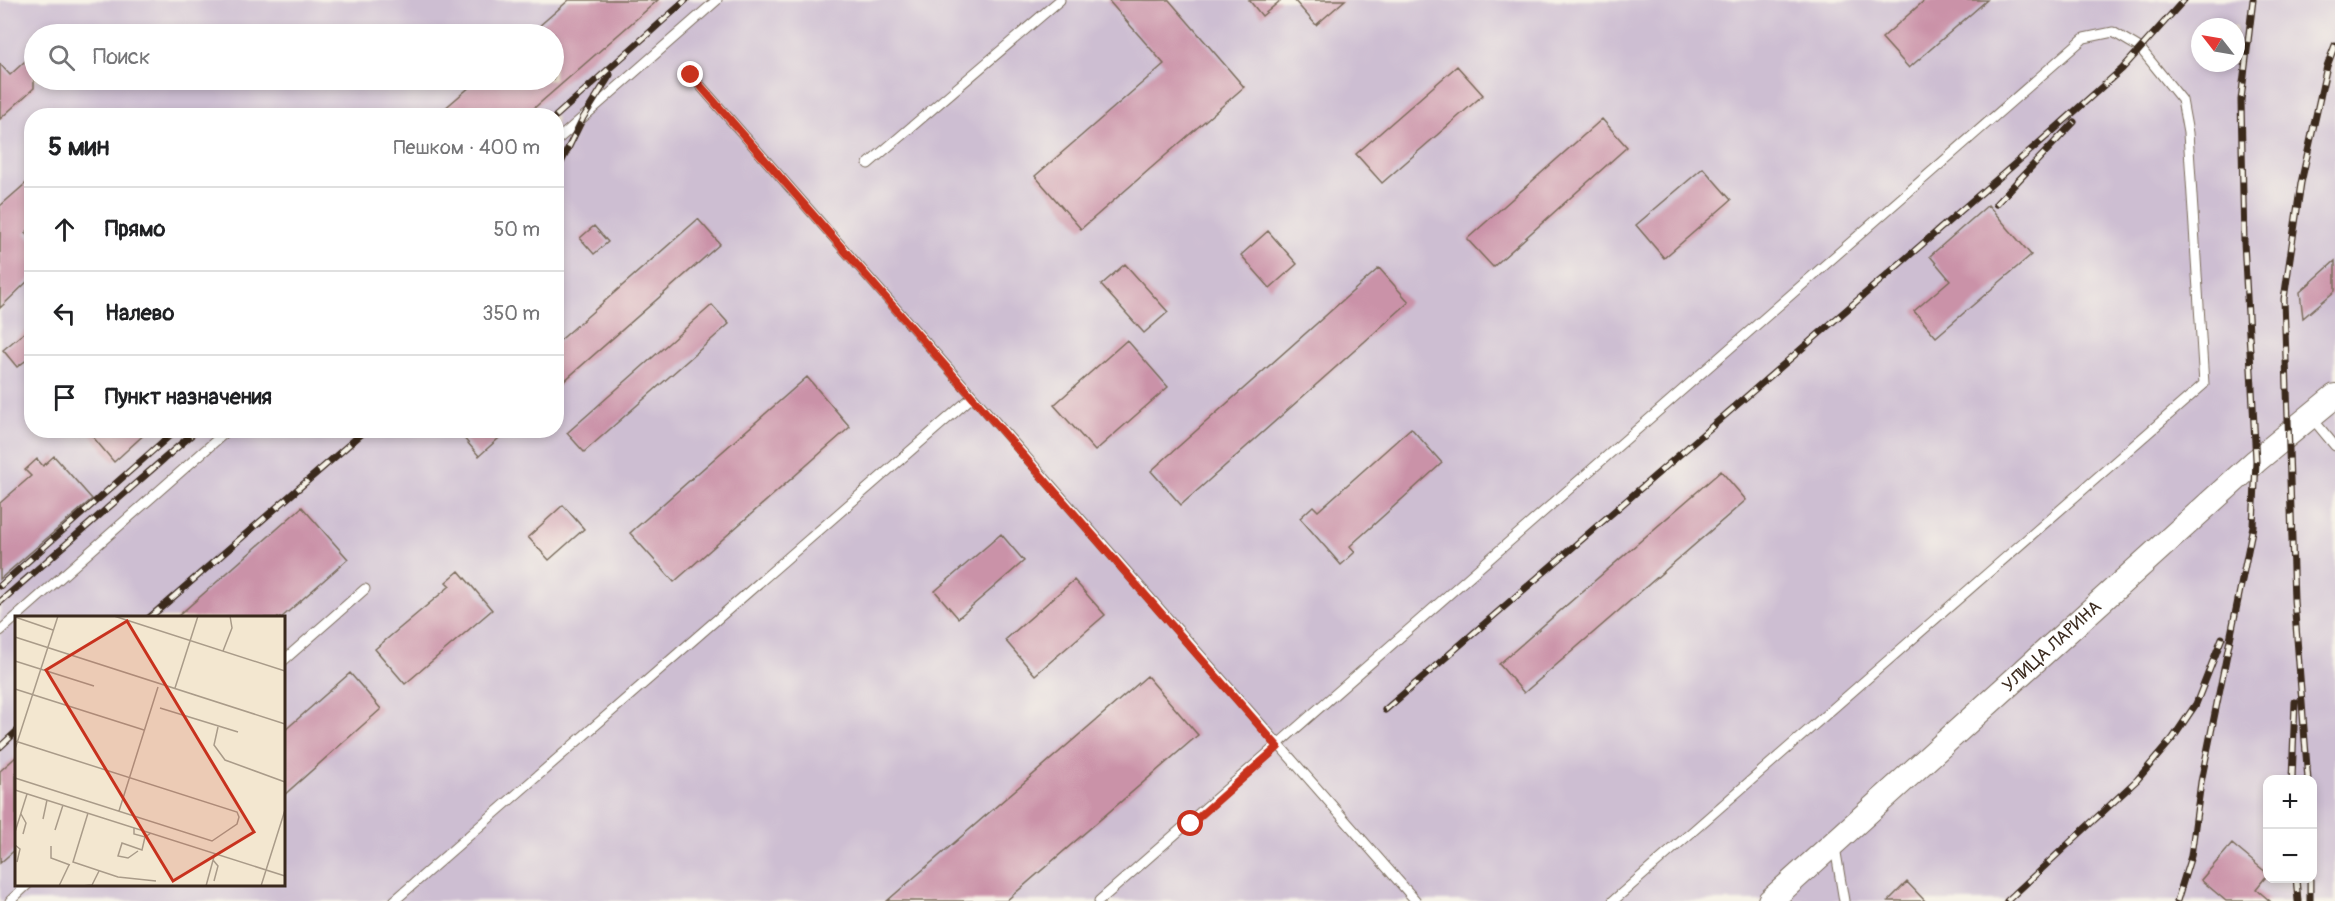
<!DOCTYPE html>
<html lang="ru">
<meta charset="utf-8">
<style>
body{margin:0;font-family:Pangolin,sans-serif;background:#f6f6f6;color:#202124}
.controls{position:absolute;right:18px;bottom:18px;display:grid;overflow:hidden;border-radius:12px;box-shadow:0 3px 9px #0003}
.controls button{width:54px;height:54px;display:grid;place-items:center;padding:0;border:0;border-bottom:2px solid #e0e0e0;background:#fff;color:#202124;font:30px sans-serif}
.compass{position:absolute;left:2191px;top:18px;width:54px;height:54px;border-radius:50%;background:#fff;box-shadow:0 3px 9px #0003;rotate:301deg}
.stop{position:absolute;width:18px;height:18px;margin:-14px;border:4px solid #c8321e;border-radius:50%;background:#fff}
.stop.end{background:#c8321e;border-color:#fff;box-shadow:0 2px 6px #0008}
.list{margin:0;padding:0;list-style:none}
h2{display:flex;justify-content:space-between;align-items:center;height:78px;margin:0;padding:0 24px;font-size:26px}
h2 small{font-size:20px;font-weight:400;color:#757577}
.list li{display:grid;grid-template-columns:39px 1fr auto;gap:18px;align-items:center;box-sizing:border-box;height:84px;padding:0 24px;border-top:2px solid #e0e0e0}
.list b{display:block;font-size:22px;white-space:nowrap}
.list em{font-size:20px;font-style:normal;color:#757577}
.icon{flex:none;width:33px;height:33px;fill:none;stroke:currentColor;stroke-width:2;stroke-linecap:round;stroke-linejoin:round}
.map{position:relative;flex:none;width:2335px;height:901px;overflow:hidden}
.search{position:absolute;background:#fff;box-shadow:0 3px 9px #0003;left:24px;top:24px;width:540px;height:66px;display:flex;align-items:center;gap:15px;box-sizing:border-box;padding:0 21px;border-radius:33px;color:#757577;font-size:22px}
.panel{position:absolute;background:#fff;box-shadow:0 3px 9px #0003;left:24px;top:108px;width:540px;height:330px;border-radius:24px}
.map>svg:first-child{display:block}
</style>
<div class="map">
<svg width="2335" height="901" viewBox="0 0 2335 901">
<rect width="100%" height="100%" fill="#f7f3e8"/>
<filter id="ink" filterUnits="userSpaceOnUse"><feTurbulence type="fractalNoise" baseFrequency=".0167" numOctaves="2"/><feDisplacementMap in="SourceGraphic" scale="12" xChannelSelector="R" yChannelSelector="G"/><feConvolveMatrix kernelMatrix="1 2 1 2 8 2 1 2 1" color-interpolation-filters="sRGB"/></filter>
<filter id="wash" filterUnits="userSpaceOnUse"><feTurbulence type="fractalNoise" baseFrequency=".008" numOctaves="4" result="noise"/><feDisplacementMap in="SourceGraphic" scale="24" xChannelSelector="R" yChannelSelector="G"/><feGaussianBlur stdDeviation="1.35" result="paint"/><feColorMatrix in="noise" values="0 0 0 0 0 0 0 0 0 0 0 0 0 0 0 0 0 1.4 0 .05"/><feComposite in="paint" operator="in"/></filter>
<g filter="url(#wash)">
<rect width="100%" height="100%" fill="#f3e7d0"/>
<path fill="#cdbed2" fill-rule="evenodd" d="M0 0H2335V901H0ZM2200 27H2236V63H2200ZM34 34H554V80H34ZM32 116H556V430H32ZM16 618H284V884H16ZM2268 780H2312V878H2268Z"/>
<g id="blocks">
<path fill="#ca92a8" d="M569 0H658L525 116H436L478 80H554V34H530Z
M1108 0H1169L1244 87 1081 229 1035 176 1164 64Z
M1249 0H1281L1262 16Z
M1294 0H1345L1316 25Z
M1925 0H1987L1909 68 1882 38Z
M34 53V88L0 119V64L10 75Z
M1457 66 1483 95 1382 183 1356 154Z
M1602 119 1627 147 1493 267 1467 239Z
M1703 168 1731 200 1664 258 1636 225Z
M32 178V227L25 233 32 241V277L0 308V206Z
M1988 205 2031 255 1936 337 1914 311 1950 280 1930 256Z
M698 219 720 244 556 388V344Z
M594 226 608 242 594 254 580 238Z
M1268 231 1297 264 1270 288 1241 255Z
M2335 261V291L2303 318 2300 292Z
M1125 264 1168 312 1144 333 1101 285Z
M1379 268 1409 302 1181 505 1151 471Z
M712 305 729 324 584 452 567 433Z
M32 326V356L17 367 3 350Z
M1127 340 1168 387 1095 451 1054 405Z
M807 377 850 427 674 582 630 533Z
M1411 428 1442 463 1350 546 1355 552 1341 565 1300 518 1313 506 1318 511Z
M87 430H149L114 462Z
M457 430H508L479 456Z
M54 456 92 499 0 579V503L31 476 25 470 37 459 43 466Z
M1721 471 1746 500 1524 693 1499 664Z
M563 505 584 529 549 560 528 537Z
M302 507 348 559 281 618H176Z
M1001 534 1024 561 958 618 935 591Z
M459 571 492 610 405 684 375 649 450 586 446 582Z
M1074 580 1105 615 1035 675 1005 640Z
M350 673 381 709 284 795V731Z
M1147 676 1198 735 1006 901H887Z
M16 757V849L0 863V771Z
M2232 844 2268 874 2256 889 2270 901H2226L2201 880Z
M1907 882 1925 901H1888Z"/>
</g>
</g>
<g filter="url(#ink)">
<use href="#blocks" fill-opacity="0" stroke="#7b6c5c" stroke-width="1.5"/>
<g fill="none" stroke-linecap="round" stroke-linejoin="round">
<defs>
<path id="lane" d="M691 75 1416 901
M556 141 717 0
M868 164 1060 0
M2311 417 2335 446
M0 631 228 430
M284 660 365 589
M1835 847 1844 901
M10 901 28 884
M394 901 971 398
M1099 901 2084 38 2113 32 2140 48 2182 100 2188 133 2204 384 1613 901"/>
<g id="secondary">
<path id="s1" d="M1770 901 2256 461 2335 396"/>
</g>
</defs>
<use href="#lane" stroke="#7b6c5c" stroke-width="11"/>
<use href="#secondary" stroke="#7b6c5c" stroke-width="26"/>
<use href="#lane" stroke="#fff" stroke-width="9"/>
<use href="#secondary" stroke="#fff" stroke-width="24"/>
<defs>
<path id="rail" d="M556 116 686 0
M556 173 583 118 610 75
M1996 204 2074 122
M0 586 176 430
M0 602 197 430
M149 618 366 430
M1385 710 2047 136 2122 69 2184 0
M0 747 16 732
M2292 780 2295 702
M2308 780 2294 600 2284 299 2301 183 2327 66 2335 45
M2296 878 2298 901
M2310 878V901
M2007 901 2137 780 2173 738 2196 704 2222 638
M2177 901 2191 856 2201 782 2253 526 2256 461 2244 242 2241 100 2253 0"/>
</defs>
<use href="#rail" stroke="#3b2a1e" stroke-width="7"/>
<use href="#rail" stroke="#f7f3e8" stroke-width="4.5" stroke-dasharray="14" stroke-linecap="butt"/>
</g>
</g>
<g fill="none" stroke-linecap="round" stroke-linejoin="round" filter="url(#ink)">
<path stroke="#c8321e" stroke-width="8" d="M691 75 1278 747 1191 824"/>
</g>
<g text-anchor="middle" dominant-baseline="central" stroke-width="4.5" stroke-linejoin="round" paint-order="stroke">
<g font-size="18" fill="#3b2a1e" stroke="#f7f3e8">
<text stroke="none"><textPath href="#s1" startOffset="380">УЛИЦА ЛАРИНА</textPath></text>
</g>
</g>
<g transform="translate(15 616)">
<rect width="270" height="270" fill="#f3e7d0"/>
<path fill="none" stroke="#a99b89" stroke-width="1.5" d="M99 0 270 55M0 1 38 14M0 21 270 108M208 35 217 12 215 0M0 45 79 70M160 72 183 0M0 73 129 114M145 92 223 116M203 111 199 129 210 144 270 166M0 125 222 196 224 201 222 208 197 225 0 162M0 133 43 0M0 174 270 260M104 195 143 71M73 197 58 246 103 261 141 265M6 198 11 207 8 218M28 203 32 184M119 212V218L130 221 136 217M40 214 48 189M0 216 12 178M0 229 5 233 2 246M36 230V242L55 249M123 235 113 242 103 240 107 227 127 234 130 221M198 244 203 250 199 265M44 270 54 249M67 270 77 269 84 255M191 270 200 237M246 270 270 194"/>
<path fill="#c8321e" fill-opacity="0.15" stroke="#c8321e" stroke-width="3" d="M112 5 239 216 158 265 31 54Z"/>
<rect width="270" height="270" fill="none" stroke="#3b2a1e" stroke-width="3"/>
</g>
</svg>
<div class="controls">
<button>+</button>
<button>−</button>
</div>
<svg class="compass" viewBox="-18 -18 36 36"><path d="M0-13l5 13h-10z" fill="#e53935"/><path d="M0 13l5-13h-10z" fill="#757577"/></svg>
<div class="stop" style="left:1191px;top:824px"></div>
<div class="stop end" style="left:691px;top:75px"></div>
<div class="search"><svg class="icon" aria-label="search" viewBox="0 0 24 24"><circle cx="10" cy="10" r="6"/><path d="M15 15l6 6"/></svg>Поиск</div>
<section class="panel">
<h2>5 мин<small>Пешком · 400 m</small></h2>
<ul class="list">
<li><svg class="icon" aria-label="ahead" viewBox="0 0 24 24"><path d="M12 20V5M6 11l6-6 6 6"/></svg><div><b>Прямо</b></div><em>50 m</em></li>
<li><svg class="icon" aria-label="left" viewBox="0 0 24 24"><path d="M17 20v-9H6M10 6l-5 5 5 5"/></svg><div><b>Налево</b></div><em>350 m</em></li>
<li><svg class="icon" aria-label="arrive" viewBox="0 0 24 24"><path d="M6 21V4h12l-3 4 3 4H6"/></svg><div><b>Пункт назначения</b></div></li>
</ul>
</section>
</div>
